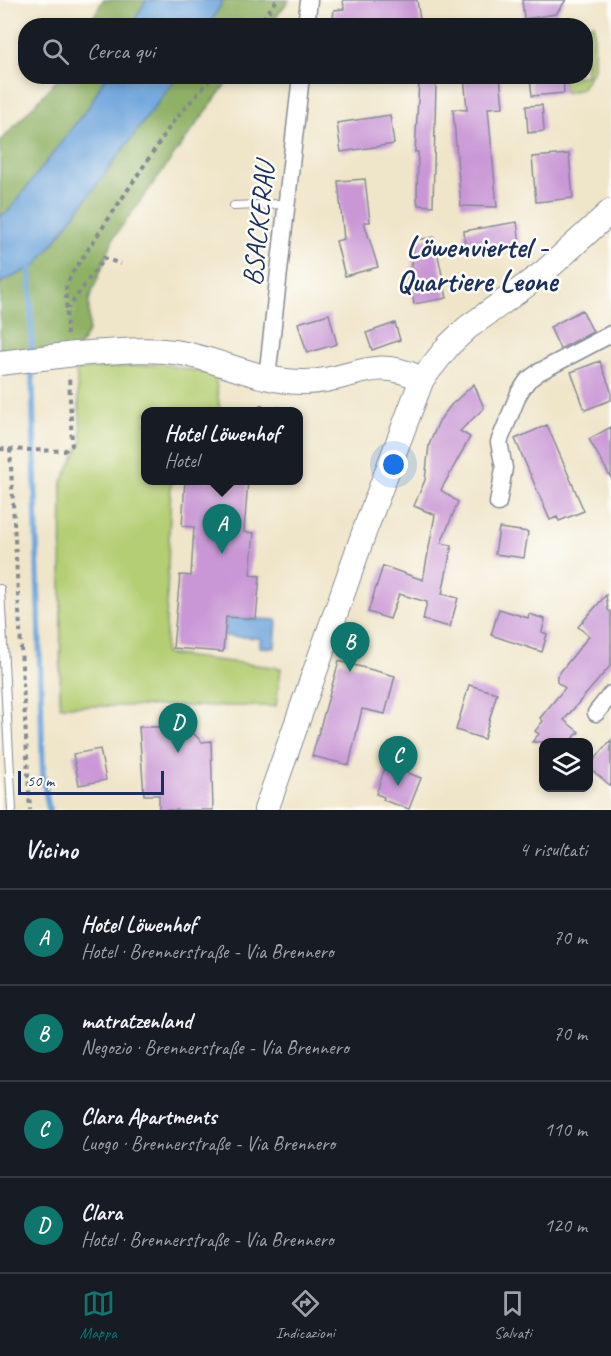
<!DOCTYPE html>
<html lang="it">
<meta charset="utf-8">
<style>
body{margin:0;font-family:Caveat,sans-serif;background:#20242c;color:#f1f3f6}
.controls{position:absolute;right:18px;bottom:18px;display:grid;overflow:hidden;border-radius:12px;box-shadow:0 3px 9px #0003}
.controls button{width:54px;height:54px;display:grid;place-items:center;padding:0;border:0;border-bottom:2px solid #363941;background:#171b24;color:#f1f3f6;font:30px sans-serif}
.scale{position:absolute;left:18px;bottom:15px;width:146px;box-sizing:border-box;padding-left:6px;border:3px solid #1b2f5e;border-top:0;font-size:16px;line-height:21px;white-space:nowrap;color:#1b2f5e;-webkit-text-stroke:4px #fdfcf7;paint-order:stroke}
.you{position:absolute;left:394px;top:465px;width:21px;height:21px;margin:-15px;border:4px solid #fff;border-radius:50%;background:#1a73e8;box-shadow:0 0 0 9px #1a73e833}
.badge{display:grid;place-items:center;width:39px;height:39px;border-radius:50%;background:#0f766e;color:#fff;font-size:20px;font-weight:700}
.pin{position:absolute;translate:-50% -50px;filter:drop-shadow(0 2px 3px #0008)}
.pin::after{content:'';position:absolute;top:32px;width:21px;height:18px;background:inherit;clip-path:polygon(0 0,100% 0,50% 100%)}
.popup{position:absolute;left:141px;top:407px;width:162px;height:78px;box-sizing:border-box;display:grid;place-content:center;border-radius:12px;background:#171b24;filter:drop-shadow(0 2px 4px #0005);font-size:20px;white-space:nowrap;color:#9ea1a6}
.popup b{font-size:22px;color:#f1f3f6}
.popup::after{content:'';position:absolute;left:50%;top:100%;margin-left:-12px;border:12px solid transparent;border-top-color:#171b24}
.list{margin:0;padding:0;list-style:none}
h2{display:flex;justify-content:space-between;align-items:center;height:78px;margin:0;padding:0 24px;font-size:26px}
h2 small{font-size:20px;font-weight:400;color:#9ea1a6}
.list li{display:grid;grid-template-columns:39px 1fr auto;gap:18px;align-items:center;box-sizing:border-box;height:96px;padding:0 24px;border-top:2px solid #363941}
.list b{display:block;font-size:22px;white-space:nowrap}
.list p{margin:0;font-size:20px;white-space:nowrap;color:#9ea1a6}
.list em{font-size:20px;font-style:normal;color:#9ea1a6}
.icon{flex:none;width:33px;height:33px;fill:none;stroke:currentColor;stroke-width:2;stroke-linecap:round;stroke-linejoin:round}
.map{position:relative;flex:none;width:611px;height:810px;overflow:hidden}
.search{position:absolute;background:#171b24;box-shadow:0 3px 9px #0003;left:18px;right:18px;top:18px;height:66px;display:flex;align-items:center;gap:15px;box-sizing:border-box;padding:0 21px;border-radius:24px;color:#9ea1a6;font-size:22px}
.sheet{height:462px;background:#171b24}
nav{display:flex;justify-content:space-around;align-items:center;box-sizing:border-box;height:84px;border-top:2px solid #363941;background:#171b24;font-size:16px;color:#9ea1a6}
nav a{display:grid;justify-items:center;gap:3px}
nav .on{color:#0f766e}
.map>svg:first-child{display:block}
</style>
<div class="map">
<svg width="611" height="810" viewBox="0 0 611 810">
<rect width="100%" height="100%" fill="#fdfcf7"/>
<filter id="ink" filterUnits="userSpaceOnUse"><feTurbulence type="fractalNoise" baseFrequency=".0167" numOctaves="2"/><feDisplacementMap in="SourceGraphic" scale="12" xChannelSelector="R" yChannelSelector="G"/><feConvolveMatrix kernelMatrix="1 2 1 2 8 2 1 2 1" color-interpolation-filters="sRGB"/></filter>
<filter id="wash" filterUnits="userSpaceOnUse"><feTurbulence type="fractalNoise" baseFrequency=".008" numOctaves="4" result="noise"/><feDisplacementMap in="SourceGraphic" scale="24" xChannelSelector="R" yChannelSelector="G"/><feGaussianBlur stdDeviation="1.35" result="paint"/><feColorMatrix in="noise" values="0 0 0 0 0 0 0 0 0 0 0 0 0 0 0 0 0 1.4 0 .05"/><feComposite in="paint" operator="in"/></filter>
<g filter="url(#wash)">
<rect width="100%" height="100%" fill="#efe5c9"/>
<path fill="#b4ce73" stroke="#687e68" stroke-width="1.5" d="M594 24V69L581 89 564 93 563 77 586 76V26Z
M161 364 215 375 220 411 146 412V480L171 481 165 654 281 668 276 706H60L62 482 82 441 76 370Z"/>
<path fill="#8fb165" stroke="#557062" stroke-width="1.5" d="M103 0H146L132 25H89Z
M223 0H289L270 25H210Z
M60 77H105L90 105 8 212 0 216V142Z
M177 77H231L114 237 89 300V330L75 354 0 363V283L37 265Z"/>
<path fill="#6ea5dc" stroke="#446a9d" stroke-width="1.5" d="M146 0H223L210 25H132Z
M105 77H177L37 265 0 283V216L8 212 90 105Z
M226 617 277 620 275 648 260 647V638L225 636Z"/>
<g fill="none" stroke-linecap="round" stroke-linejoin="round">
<path stroke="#6ea5dc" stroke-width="6" d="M30 262 32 354
M32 364 43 778 49 810"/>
</g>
<g id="blocks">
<path fill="#c997d6" d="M343 0H417L421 26H332L334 10 344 9Z
M522 0H566L556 14 524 19Z
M464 76H500L503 107 488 108 497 207 461 206 453 109 467 110Z
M530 76H563L564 93 532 96Z
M419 82 436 83 433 206 418 205 417 199 418 152H415Z
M542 105 544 131 528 133 526 106Z
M390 115 394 144 341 152 337 123Z
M569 154 573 198 536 202 532 157Z
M365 179 370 222H364L378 267 345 276 336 241 344 239 338 181Z
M517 222 520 244 465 249 464 231Z
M434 237 447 298 414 304 410 279 415 240Z
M582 310 593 332 560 349 550 327Z
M329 314 337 344 307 353 298 323Z
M395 323 400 340 372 350 366 333Z
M600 361 611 391V400L585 410 571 372Z
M474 384 484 408 460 431 470 437 441 490 458 502 441 543 452 545 442 594 458 598 450 627 423 620 427 602 399 594 390 619 368 612 383 566 423 580 435 515 414 506 425 480 429 445 439 421 451 405Z
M547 425 584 511 559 521 557 517 550 520 515 439Z
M611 427V478L589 439Z
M185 480H248L244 532 254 533 250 575 260 576 256 619 226 617 223 652 173 648 180 575 191 576 194 527 182 526Z
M499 528 528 532 524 558 495 554Z
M606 595 608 610 611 612V665L564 720 579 732 570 742H532L539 734 535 731 543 721 540 718 565 688 557 682V676L589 636 578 627Z
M499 609 528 618 529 614 545 619 542 632 547 634 542 652 491 635Z
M339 661 395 676 385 714 362 709 349 765 312 756Z
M469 685 497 693 484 739 456 730Z
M139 727H187L202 742 211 741 213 810H159V795H144Z
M611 740V786L588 767Z
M100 749 106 780 79 785 73 754Z
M386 765 421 778 409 809 383 800 384 797 376 794Z"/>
</g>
</g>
<g filter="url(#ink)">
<use href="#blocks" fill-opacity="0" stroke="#858a94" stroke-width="1.5"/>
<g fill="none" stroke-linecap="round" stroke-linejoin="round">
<defs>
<path id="lane" d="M234 206 279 204 285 210
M0 589 12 810"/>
<path id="street" d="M306 26 309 0
M267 378 301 76
M498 503 504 468 499 442 519 393 528 380 539 372 611 334
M596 713 611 694"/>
<path id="secondary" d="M75 354C109 352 147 347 181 353 223 361 263 383 306 382 354 381 371 354 422 379
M266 810 366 527 422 379 449 345 467 328 543 273 611 211"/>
</defs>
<use href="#lane" stroke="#858a94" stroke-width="10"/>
<use href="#street" stroke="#858a94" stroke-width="19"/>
<use href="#secondary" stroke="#858a94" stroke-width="26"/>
<path stroke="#858a94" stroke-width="4" stroke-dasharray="4.5 4.5" stroke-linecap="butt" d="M257 26 277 0
M65 307H69L104 258 121 264
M67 335 66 288 71 275 173 122 213 76
M261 405 262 412
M267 412 279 408V412
M0 449 64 451 72 445 69 375
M10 449 30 810"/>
<use href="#lane" stroke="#fff" stroke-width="8"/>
<use href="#street" stroke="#fff" stroke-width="16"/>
<use href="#secondary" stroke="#fff" stroke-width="24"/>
<defs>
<path id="secondary-bridge" d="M0 363 75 354"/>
</defs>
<use href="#secondary-bridge" stroke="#858a94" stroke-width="26" stroke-linecap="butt"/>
<use href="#secondary-bridge" stroke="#fff" stroke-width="24"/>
</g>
</g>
<g text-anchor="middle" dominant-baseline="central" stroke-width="5" stroke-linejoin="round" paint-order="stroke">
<g font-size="28" fill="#1b2f5e" stroke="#fdfcf7">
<text transform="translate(258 224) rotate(-84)">BSACKERAU</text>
</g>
<g font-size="30" font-weight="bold" fill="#1b2f5e" stroke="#fdfcf7">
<text x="477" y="247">Löwenviertel -<tspan x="477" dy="34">Quartiere Leone</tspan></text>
</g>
</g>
</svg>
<div class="controls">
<button><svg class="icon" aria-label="layers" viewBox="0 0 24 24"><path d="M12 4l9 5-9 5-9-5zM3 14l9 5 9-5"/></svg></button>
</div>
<div class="scale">50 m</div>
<div class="you"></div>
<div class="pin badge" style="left:222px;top:554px">A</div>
<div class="popup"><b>Hotel Löwenhof</b>Hotel</div>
<div class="pin badge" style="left:350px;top:672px">B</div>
<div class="pin badge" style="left:398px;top:786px">C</div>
<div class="pin badge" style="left:178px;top:753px">D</div>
<div class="search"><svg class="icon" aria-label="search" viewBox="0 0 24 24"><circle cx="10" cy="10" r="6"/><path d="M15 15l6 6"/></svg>Cerca qui</div>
</div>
<section class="sheet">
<h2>Vicino<small>4 risultati</small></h2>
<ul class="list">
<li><span class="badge">A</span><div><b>Hotel Löwenhof</b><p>Hotel · Brennerstraße - Via Brennero</p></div><em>70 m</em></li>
<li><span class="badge">B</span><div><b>matratzenland</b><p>Negozio · Brennerstraße - Via Brennero</p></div><em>70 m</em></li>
<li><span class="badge">C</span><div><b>Clara Apartments</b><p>Luogo · Brennerstraße - Via Brennero</p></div><em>110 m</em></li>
<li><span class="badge">D</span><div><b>Clara</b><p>Hotel · Brennerstraße - Via Brennero</p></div><em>120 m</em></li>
</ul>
</section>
<nav>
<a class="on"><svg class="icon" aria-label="map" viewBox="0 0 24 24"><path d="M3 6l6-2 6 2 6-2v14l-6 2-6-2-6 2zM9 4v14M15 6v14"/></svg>Mappa</a>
<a><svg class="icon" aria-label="directions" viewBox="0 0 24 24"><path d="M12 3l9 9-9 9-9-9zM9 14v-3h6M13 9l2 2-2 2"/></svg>Indicazioni</a>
<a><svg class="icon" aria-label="saved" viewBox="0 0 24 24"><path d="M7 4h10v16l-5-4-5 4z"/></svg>Salvati</a>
</nav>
